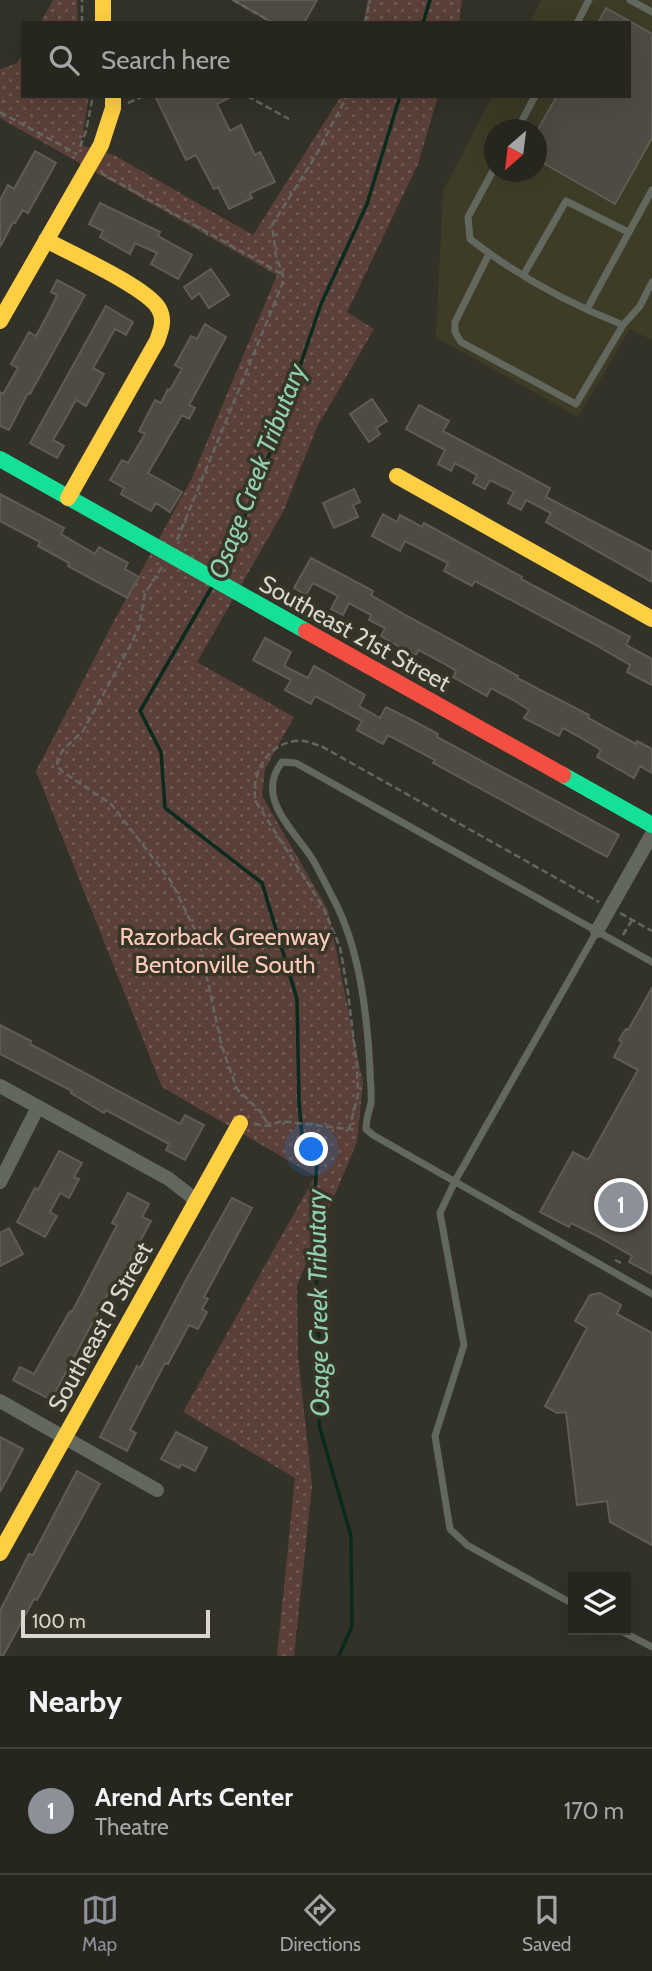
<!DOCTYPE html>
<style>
body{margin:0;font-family:Cabin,sans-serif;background:#2e2e28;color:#f1f3f6}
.controls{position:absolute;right:21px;bottom:21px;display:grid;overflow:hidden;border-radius:0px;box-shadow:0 7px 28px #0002}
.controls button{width:63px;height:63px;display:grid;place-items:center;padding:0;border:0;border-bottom:2px solid #42433d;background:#26261f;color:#f1f3f6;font:35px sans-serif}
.compass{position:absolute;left:484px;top:119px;width:63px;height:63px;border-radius:50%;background:#26261f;box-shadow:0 7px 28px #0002;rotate:208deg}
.scale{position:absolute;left:21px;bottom:18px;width:189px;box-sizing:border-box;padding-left:7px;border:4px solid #d9d7ce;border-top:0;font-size:19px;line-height:24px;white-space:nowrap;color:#d9d7ce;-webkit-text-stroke:5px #373525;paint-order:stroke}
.you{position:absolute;left:312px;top:1150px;width:24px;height:24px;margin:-18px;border:5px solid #fff;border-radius:50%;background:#1a73e8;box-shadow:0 0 0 10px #1a73e833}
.badge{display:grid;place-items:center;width:46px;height:46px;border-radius:50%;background:#8c9099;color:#fff;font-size:23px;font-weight:700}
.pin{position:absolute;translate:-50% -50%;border:4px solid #fff;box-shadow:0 2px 7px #0006}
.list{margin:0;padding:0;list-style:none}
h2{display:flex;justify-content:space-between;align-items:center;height:91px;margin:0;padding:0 28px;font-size:30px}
h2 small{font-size:23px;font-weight:400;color:#a4a5a4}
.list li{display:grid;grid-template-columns:46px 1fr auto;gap:21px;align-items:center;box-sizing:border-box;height:126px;padding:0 28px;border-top:2px solid #42433d}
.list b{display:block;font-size:26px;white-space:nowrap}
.list p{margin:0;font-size:23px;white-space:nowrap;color:#a4a5a4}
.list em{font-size:23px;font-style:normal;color:#a4a5a4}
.icon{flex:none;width:38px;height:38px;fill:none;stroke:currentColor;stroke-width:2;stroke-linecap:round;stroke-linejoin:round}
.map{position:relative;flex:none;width:652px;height:1656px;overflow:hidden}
.search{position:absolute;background:#26261f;box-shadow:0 7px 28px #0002;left:21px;right:21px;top:21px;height:77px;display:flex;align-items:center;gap:18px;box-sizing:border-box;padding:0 24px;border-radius:0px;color:#a4a5a4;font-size:26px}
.sheet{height:217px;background:#26261f}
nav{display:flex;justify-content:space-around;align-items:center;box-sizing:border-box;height:98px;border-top:2px solid #42433d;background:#26261f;font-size:19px;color:#a4a5a4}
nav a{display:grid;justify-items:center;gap:4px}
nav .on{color:#8c9099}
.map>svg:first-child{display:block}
</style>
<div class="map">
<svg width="652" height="1656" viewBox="0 0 652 1656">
<defs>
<pattern id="park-dots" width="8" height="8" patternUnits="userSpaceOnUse" patternTransform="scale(1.75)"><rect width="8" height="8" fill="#5a4038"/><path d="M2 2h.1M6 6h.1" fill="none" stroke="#715b54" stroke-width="1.8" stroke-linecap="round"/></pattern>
</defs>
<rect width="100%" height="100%" fill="#333229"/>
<path fill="#3e3c27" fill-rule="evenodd" d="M541 0H652V340L630 329 578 417 436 337 443 191 492 96H629V23H530ZM494 130H536V172H494Z"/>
<path fill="url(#park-dots)" d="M53 0H77L78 23H40Z
M368 0H462L459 23H363Z
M23 53V96H89L81 145 114 155 253 235 341 96H438L418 164 347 312 374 329 317 427 283 512 197 662 294 717 265 769 262 796 328 910 363 1083 357 1142 297 1285 298 1356 312 1486 294 1656H277L295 1478 183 1412 315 1176 162 1087 36 771 116 617 191 480 277 275 0 118V69L17 63Z"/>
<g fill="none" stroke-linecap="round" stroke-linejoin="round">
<path stroke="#092a1c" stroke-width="3.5" d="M423 23 430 0
M219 575 228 558 272 448 321 304 367 204 400 96
M213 585 140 711 161 752 165 808 262 883 297 999 299 1103 302 1135 318 1152 312 1226 316 1270 320 1369 319 1425 351 1536 352 1626 339 1656"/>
</g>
<path fill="#504b42" stroke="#5f5c56" stroke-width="2" d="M233 0H317L304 23H273Z
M606 8 652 34V138L615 204 536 159V133L557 96H629V23H598Z
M155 96H232L217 104 230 131 241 125 255 155 260 152 275 182 250 193 252 198 229 209 218 187 214 189 196 155 186 160Z
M35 151 56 163 28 213 23 210 15 223 13 222 0 247V200L8 185 14 189Z
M100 203 160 232 158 236 192 255 178 279 151 264 157 253 135 243 130 254 100 237 103 231 89 224Z
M211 269 229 295 209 308 199 293 192 299 184 287Z
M57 280 85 295 30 394 28 393 9 430 0 426V392L3 394 18 368 11 364 29 332 36 336 50 310 57 295 51 292Z
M106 306 133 322 126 335 115 329 93 368 104 374 86 406 76 400 63 423 53 440 64 446 57 458 30 443Z
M205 324 226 337 189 405 195 408 189 419 182 415 148 473 182 492 170 512 156 503 151 511 121 494 124 488 110 480 122 460 128 463 145 434 139 431 155 400 161 403 168 389 170 390 182 369 175 365 191 336 197 339Z
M372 399 387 421 376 428 380 434 369 442 350 414Z
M419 405 449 421 443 431 550 488 546 497 652 552V582L546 522 551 513 526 500 521 510 508 503 514 492 490 480 485 489 473 483 477 475 455 463 451 471 438 464 445 450 406 429Z
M354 489 360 502 353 505 358 517 334 528 323 503Z
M0 494 64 528 61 534 95 554 99 547 128 563 125 569 139 577 127 598 68 566 69 563 38 546 40 542 0 521Z
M383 514 397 522 400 515 422 527 424 523 522 577 521 579 630 637 626 645 652 659V685L627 672 630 665 594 644 475 581 472 586 444 571 448 563 405 541 400 551 372 536Z
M311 558 373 591 371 595 407 616 518 676 517 678 589 715 588 718 636 744 637 741 652 749V773L640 766 634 778 597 757 601 750 588 742 563 728 559 736 524 718 529 710 515 701 491 688 487 696 453 677 456 671 443 663 419 650 415 656 381 636 385 628 369 620 371 615 349 603 343 615 331 609 338 596 313 583 306 595 294 588Z
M265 638 291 652 284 666 308 678 314 666 365 695 359 706 380 718 386 707 410 719 438 734 437 737 619 835 607 857 433 763 435 760 388 735 383 744 357 730 362 721 315 696 311 704 285 690 291 680 253 660Z
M652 988V1274L629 1262 632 1256 595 1235 571 1223 569 1227 540 1212 573 1152 588 1160 638 1070 614 1057 622 1042 619 1040 622 1035 626 1029 628 1030Z
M0 1025 31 1041 30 1044 180 1124 185 1115 204 1125 185 1160 166 1150 169 1144 106 1110 104 1113 71 1093 72 1091 0 1054Z
M59 1151 82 1163 74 1177 79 1179 69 1198 60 1193 50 1212 57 1216 45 1237 17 1222 35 1188 38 1190Z
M128 1193 149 1204 142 1217 151 1221 120 1279 117 1277 51 1400 13 1380 20 1367 34 1374 70 1311 72 1312 117 1225 112 1223Z
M232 1198 252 1208 204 1297 208 1299 202 1309 207 1312 198 1329 189 1325 168 1364 165 1363 130 1430 136 1433 127 1451 100 1437 137 1366 140 1368 187 1278Z
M9 1228 23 1254 0 1266V1233Z
M600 1293 621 1305 617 1314 652 1333V1545L610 1522 607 1501 577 1505 566 1412 557 1413 545 1406 587 1328 575 1321 590 1295Z
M176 1432 207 1448 195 1471 181 1464 179 1468 161 1459Z
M0 1437 23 1449 0 1492Z
M77 1471 100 1484 37 1600 34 1599 3 1656H0V1611L29 1554 33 1555Z"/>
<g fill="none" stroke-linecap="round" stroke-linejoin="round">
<path stroke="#64675f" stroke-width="2.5" stroke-dasharray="7 3.5" stroke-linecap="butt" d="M233 0 273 23
M82 23V0
M365 23 370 0
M247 96 289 119
M128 103 144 96
M0 112 77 154
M80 147 86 131 93 96
M101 173 282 274
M177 540 282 285 283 275 276 256 272 225 315 157 347 96
M162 567 145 593 139 627 132 642 83 731 63 750 58 758 57 766 63 772 111 804 171 881 198 936 222 1047 237 1089 261 1112 269 1126
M620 913 652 931
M623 935 632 920
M254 1124 269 1126 281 1121 357 1130
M349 1130 358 1094 357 1066 348 993 340 947 323 907 256 802C249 772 271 738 304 741 310 742 316 745 321 746L599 902
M615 1260 621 1263"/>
<path stroke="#63685f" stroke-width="7" d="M630 0 652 12
M577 23 589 0
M517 130 535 96
M494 169 468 217 470 239C515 274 570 304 623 325L640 306 652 282
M489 254 455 322V332L461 342 576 404 623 325
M524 274 566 201 628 232
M587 309 652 190
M652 962 296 763 282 762C254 798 295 831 313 860 320 872 326 885 333 898 360 949 367 1013 370 1070 370 1081 372 1093 371 1103 369 1112 366 1119 366 1129L373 1135 652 1294
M573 1604 467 1545 450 1529 435 1436 464 1345 440 1213 455 1181 597 931
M619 1630 652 1647"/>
<path stroke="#63685f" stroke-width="14" d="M597 931 652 834
M0 1086 169 1179 197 1201
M0 1182 38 1107
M0 1401 157 1490"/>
<path stroke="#16e098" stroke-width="16" d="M0 459 306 631
M563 775 652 825"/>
<path stroke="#ffcf43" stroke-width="16" d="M103 0V23
M46 240C70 253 148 288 159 309 165 320 161 330 157 341L68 498
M0 321 101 145 113 108V96
M397 476 652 619
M0 1553 240 1123"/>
<path stroke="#f24e42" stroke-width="16" d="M306 631 563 775"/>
</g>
<g text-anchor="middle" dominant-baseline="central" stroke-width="7" stroke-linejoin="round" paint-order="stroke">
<g font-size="24" fill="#d9d7ce" stroke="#373525">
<text transform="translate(355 633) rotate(29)">Southeast 21st Street</text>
<text transform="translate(100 1327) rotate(-61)">Southeast P Street</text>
</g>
<g font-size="24" fill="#ffcabb" stroke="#373525">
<text x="225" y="936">Razorback Greenway<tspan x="225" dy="28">Bentonville South</tspan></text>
</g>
<g font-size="26" font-style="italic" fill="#90d0b1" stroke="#373525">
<text transform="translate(257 471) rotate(-69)">Osage Creek Tributary</text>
<text transform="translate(318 1303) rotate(-91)">Osage Creek Tributary</text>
</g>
</g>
</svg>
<div class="controls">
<button><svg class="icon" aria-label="layers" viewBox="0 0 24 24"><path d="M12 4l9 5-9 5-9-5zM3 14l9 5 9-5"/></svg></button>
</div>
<svg class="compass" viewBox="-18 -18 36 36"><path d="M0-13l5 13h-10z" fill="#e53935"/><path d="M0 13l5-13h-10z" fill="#a4a5a4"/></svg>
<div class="scale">100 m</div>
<div class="you"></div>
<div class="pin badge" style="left:621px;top:1205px">1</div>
<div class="search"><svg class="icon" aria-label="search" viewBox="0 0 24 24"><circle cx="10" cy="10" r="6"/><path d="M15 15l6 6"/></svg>Search here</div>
</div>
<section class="sheet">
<h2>Nearby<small></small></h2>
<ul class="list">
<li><span class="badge">1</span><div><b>Arend Arts Center</b><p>Theatre</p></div><em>170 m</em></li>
</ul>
</section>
<nav>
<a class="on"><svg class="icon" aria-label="map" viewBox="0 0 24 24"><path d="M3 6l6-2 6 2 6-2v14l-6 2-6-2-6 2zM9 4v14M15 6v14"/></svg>Map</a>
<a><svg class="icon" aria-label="directions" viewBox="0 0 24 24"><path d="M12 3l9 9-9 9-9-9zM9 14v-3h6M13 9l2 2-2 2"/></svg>Directions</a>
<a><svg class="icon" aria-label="saved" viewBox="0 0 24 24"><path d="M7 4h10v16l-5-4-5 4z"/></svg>Saved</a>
</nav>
